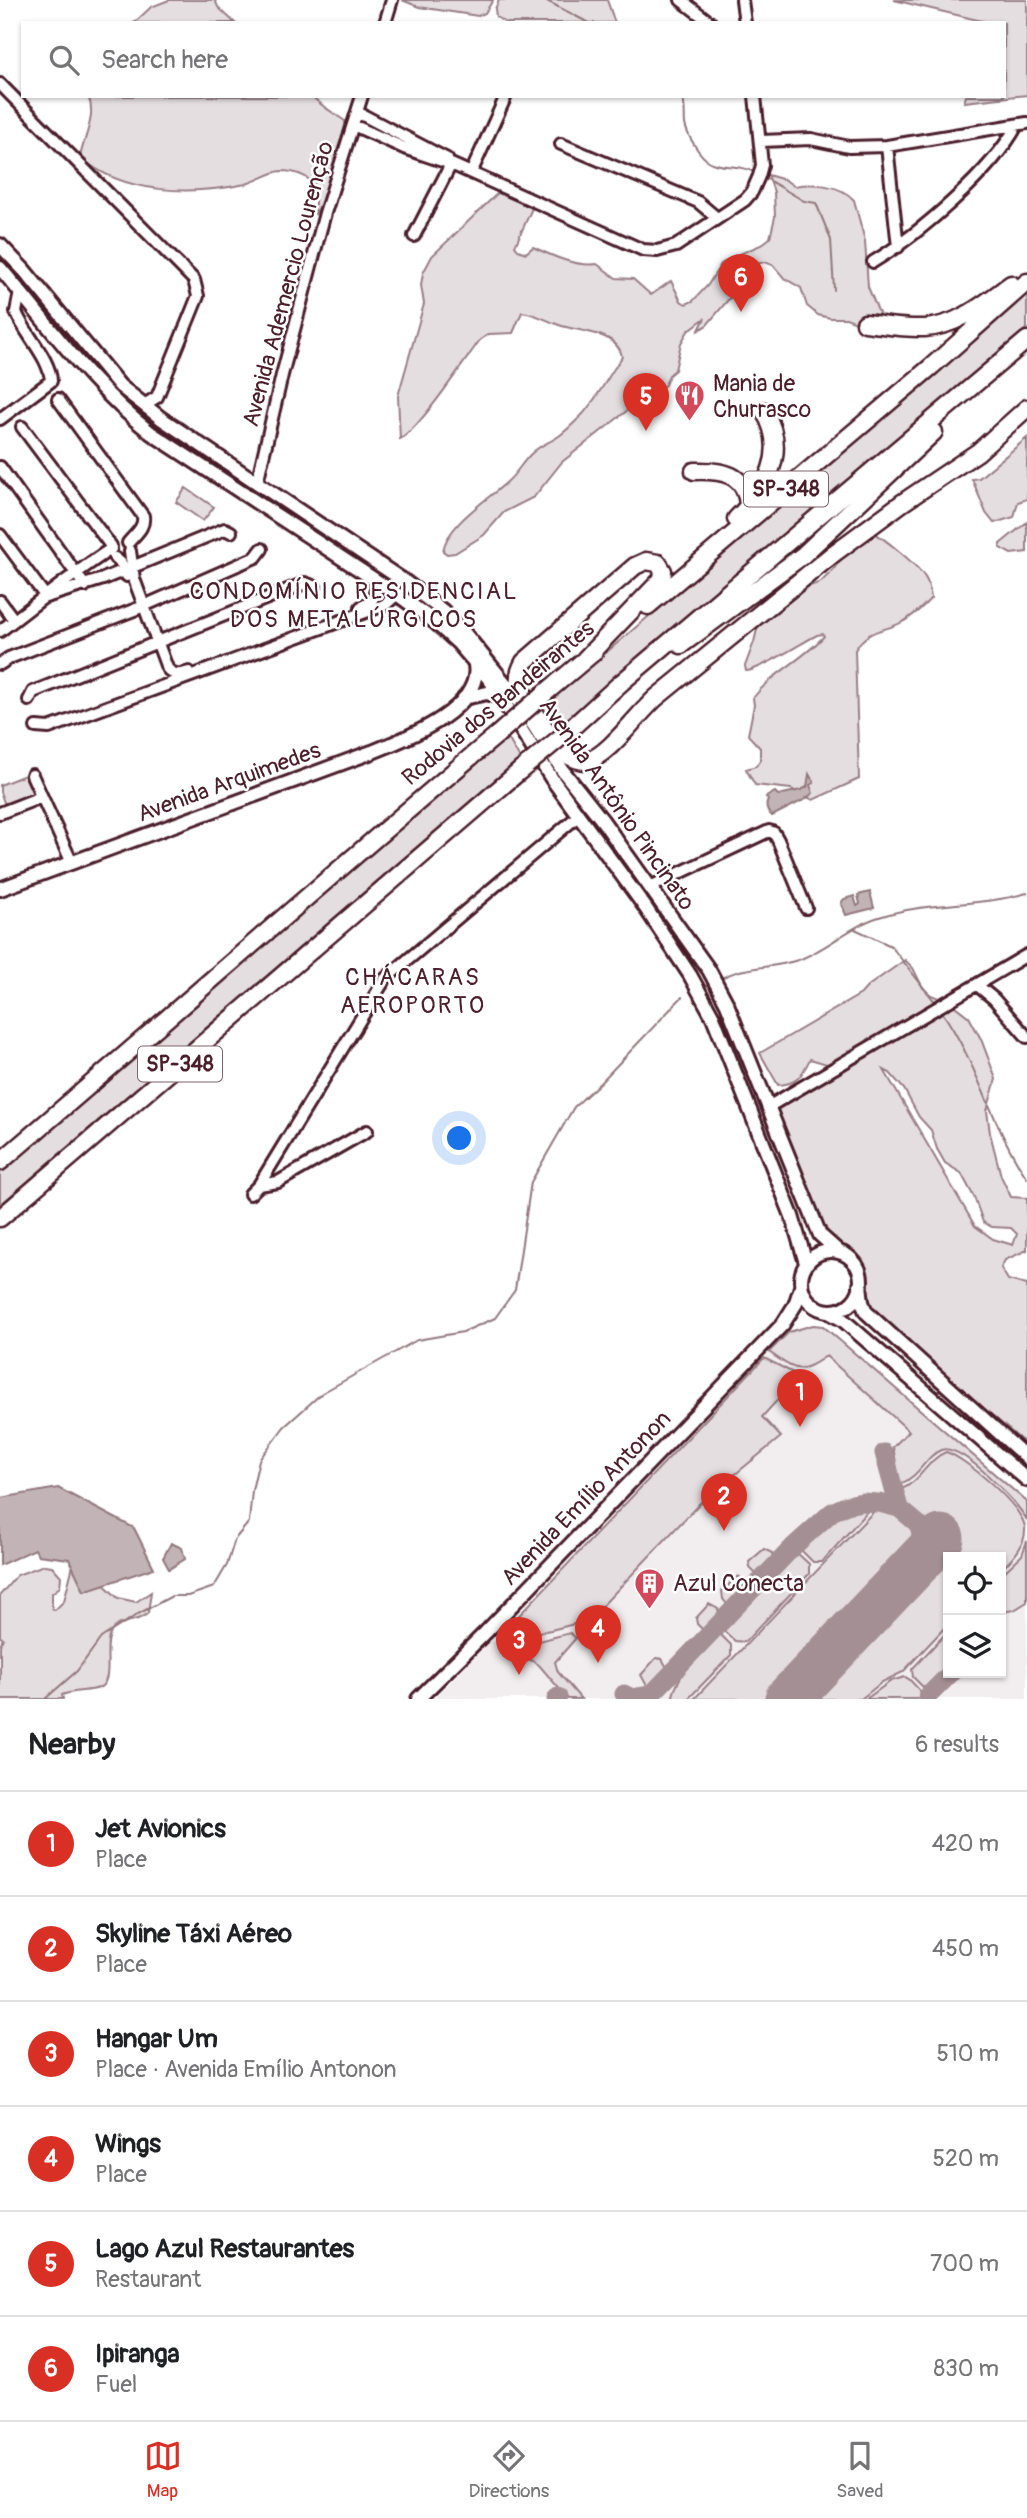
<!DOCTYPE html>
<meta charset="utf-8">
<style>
body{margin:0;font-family:Pangolin,sans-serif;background:#f6f6f6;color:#202124}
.controls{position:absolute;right:21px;bottom:21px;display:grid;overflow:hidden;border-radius:0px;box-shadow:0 2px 5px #0004}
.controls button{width:63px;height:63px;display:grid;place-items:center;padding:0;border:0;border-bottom:2px solid #e0e0e0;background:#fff;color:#202124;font:35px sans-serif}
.you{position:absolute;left:460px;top:1139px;width:24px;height:24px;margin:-18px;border:5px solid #fff;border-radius:50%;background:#1a73e8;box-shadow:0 0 0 10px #1a73e833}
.badge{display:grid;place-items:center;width:46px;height:46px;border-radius:50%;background:#d93025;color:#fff;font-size:23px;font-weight:700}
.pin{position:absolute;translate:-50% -58px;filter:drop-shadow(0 2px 4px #0008)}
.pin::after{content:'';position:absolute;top:37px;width:24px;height:21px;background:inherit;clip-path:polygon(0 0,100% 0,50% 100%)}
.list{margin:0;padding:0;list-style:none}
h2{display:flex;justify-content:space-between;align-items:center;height:91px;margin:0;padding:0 28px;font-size:30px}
h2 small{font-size:23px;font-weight:400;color:#757577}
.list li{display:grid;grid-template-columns:46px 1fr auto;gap:21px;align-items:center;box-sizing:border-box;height:105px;padding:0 28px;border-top:2px solid #e0e0e0}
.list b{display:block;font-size:26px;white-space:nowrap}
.list p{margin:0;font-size:23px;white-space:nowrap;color:#757577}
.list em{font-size:23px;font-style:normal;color:#757577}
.icon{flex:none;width:38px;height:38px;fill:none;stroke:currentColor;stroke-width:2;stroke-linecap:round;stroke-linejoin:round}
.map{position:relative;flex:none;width:1027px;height:1699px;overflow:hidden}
.search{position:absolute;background:#fff;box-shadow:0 2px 5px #0004;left:21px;right:21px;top:21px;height:77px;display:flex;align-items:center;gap:18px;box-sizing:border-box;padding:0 24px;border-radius:0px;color:#757577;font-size:26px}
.sheet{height:721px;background:#fff}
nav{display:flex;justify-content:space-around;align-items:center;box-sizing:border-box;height:98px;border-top:2px solid #e0e0e0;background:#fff;font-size:19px;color:#757577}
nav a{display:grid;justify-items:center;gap:4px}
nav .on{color:#d93025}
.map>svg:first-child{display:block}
</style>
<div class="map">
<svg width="1027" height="1699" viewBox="0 0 1027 1699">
<rect width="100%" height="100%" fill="#fff"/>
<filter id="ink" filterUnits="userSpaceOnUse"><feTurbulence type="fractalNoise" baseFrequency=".0143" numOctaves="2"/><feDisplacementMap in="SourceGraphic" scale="14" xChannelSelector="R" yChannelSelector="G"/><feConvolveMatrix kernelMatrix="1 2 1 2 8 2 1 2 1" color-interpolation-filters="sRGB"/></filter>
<g filter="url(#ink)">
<path fill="#f2eeef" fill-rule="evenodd" d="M813 1325 823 1327 1027 1502V1699H434L490 1641 518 1643 519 1633 506 1629 788 1332ZM948 1557H1001V1673H948Z"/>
<path fill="#e5dee0" stroke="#987e86" stroke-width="2" fill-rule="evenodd" d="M169 0H215L218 7 235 23H134L151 7Z
M402 0H493L485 13 478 16 419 7Z
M499 0H607L615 23H506L496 17 495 9Z
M894 0H1027V95L964 102 966 96H1004V23H990Z
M88 96H312C322 107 334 113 345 121 349 156 330 184 315 215V185C306 175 295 171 281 171 270 172 258 181 246 184 192 195 123 195 80 157 84 137 97 116 88 96Z
M768 175 785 180 794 186C813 183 840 184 854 200L865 241 868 287 881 318 859 323 846 318H830L818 315 807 306 801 288 784 278 773 265 765 262 756 264 748 270 744 281 707 325 699 330 705 318 688 331 681 343 675 370 669 375 665 385 647 395 562 462 534 497 504 512 484 535 455 553 447 554 443 551C447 524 489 499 508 481 517 473 523 461 532 453 540 445 551 442 559 436 566 431 573 424 579 418 595 403 608 376 622 357 618 331 578 332 559 325 546 320 536 314 522 312L513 333 489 334 480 340C465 360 418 431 400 439L398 396 424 304 421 285 423 273 432 256 500 191 533 206 515 246 518 250 526 253 533 247C552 256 576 267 597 264L616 278 633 279 651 295 671 281 681 301 686 304 693 301 708 285 721 264 735 256 761 245 770 238 775 217 774 192Z
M0 252 3 255 117 396 106 392 0 258Z
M1027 294V328L554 730 540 709Z
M1027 438V499L1018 502 1014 517 994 523 986 513 972 479 979 478Z
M186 488 214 507 203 521 176 502Z
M1027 522V552L1011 554 1000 548V544Z
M871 531C883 537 916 564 924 576 929 582 930 591 931 598 924 606 915 614 906 620 886 633 869 626 855 650L859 779 813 800 791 789 755 785 746 769 756 766 760 760V748L748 735 754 705 753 698C773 672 803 660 824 636L823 634 817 635C803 642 757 672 746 671L745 666 754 642 758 625 781 597 821 582 832 571 845 554Z
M508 738 520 759 0 1205V1168L424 806Z
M30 773 41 797 7 810 0 792V785Z
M905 960 913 968 923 988 931 995 951 1003 969 1017 981 1039 996 1079 987 1111 990 1133 1001 1176 1011 1197 1027 1198V1250L1005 1260 1001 1268 1008 1280 1027 1285V1445L880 1320 870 1307 865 1291V1268L856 1252 833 1241 819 1229 775 1106 872 1045V1039L869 1038 864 1045 830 1065 810 1059C802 1075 798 1084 778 1085L760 1053 861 994 868 986ZM884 1070 890 1073 904 1089 919 1117 931 1130 937 1149 945 1163 961 1173 974 1197 983 1222 992 1227 1011 1228 1017 1234 1013 1245 993 1239 975 1226Z
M813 1325 823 1326 1027 1502V1520C1018 1503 961 1442 941 1450 925 1456 921 1476 900 1484L893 1447 909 1431 826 1356C799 1375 796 1371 769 1352L789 1332Z
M764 1358 811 1382 799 1394 790 1386 762 1417 781 1437 700 1503 603 1605 574 1624 551 1630 519 1635V1632L506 1629Z
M946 1452C966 1458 1023 1507 1025 1528 1026 1546 1012 1559 1001 1570V1557H964L933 1526 907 1506 900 1490C922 1481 927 1459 946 1452Z
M871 1507 822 1562H813L800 1549C823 1525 835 1509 871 1507Z
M877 1508C897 1511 920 1524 910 1547L764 1699H694Z
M1027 1541V1602L1014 1610 1001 1612V1575L1022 1555Z
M764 1549 772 1553 774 1560 763 1572 756 1574 750 1568 749 1562Z
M796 1552 809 1564V1574L745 1642 735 1641 723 1630Z
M44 1565 52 1566 61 1576 60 1587 52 1593V1608L55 1610 64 1601 73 1565 91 1572 118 1598 136 1602 151 1592 148 1613C138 1624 119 1618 111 1632 102 1647 115 1681 99 1688 88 1692 74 1690 62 1695L63 1699H0V1645L3 1638 0 1637V1595L17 1575Z
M948 1565V1624L903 1672 882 1682 861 1699H809L936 1567Z
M738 1576 748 1582V1588L733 1604H727L723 1599 722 1591Z
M709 1604 718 1609 720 1616 709 1629 703 1630 697 1624 696 1618Z
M948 1631V1668L926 1690 913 1677 912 1669Z
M570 1633 576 1638 555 1662 558 1672 581 1699H568L539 1665 519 1653 520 1640 539 1641Z
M720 1634 731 1645V1655L688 1699H672C678 1674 699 1648 720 1634Z
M656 1658 662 1659 668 1669 653 1685 647 1686 641 1675Z
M905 1677 909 1679 923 1694 918 1699H866L891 1681Z"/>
<path fill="#c1b3b6" stroke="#91787e" stroke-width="2" d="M809 774 814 783 810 785 813 793 804 800 772 816C766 811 765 806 768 800L766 797 775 792 778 795 801 790 807 787Z
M870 892 874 908 846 915 841 903 844 899 854 896 857 906 860 904 858 895Z
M58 1488 134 1528 154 1568 84 1591 69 1559 38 1555 35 1549 0 1565V1498Z
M171 1543 182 1548 185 1559 169 1569 163 1558Z"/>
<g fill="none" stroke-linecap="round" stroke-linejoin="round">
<path stroke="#91787e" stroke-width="2" d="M545 0 589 23
M682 96C686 106 684 114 685 124 687 135 700 157 710 162 723 169 737 163 754 172
M765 178 804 201 816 203 831 240 834 290
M855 929 891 946 935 1002
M720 979C744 965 772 969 798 960 826 950 850 926 879 917 927 901 979 907 1027 893
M706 986 707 985
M942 1012C978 1064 992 1127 1027 1178
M45 1699 77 1671 101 1638 138 1614 172 1596H188L214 1587 227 1565 235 1539 249 1522 252 1490 259 1460 284 1427 322 1393 417 1340 463 1332 495 1318 515 1290 531 1182 574 1107 601 1082 682 997"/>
<path stroke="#a48f95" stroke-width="19" d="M884 1453 899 1508
M624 1694 632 1698 651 1695
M928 1696 951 1673
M556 1699 558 1697
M647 1699 794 1546 832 1512 847 1505 862 1502 879 1503 899 1508 918 1524 924 1538 923 1557H950"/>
<path stroke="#a48f95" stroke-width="47" d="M788 1699 941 1538"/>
<defs>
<path id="minor" d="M681 0 711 23
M742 0 745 23
M385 23 392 0
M0 84 194 280 198 296 157 397 144 405
M357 112 447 159
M353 125 404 148 451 164 643 250 657 251 676 246 745 200 752 192 759 176 762 165 755 96
M761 141 811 139 849 147 887 146 1027 123
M561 144 698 202 717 218
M887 146 898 247
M471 173 506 96
M414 236 451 164
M873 262C918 235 993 171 1017 125
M58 399 143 516C145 528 135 534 128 543
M0 419 51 381C50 358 24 333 16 312L20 292
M22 427 111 546
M0 467 85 586
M257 483 282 375 325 213 362 96
M0 535 46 597
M130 551 134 579 167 668C173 676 180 675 189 672
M115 558 121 563 127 576
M49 596 103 579 225 529 231 532
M0 601 14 620
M361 607C375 601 375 596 377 582
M0 631C37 603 72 574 111 549
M0 664 9 658 139 608 256 557 262 549
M29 700 33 692 305 583 315 587
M36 727 49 728 379 607 386 604 396 595
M32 775 72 863
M0 813 41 797
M650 887 769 831 774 833 778 840 806 908
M977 985 994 999 1027 1037
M768 1107 1027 955
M259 1185 278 1182 367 1131
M250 1194 259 1185 385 979 578 816"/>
<path id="major" d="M0 245 24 270 120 386 162 419 404 581 443 611 466 635 513 693 563 771 602 820 709 970 727 1004 820 1235 839 1252
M0 268C49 325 92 387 151 433L401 597 436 623 458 643 490 680 552 779 645 907 690 975 713 1017 740 1085 792 1216 806 1263
M464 698 487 693 504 698
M0 889 372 752C405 739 488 708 474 660
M801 1281a30 30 0 1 1 60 0a30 30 0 1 1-60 0Z
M860 1285 862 1302 866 1312 1027 1458
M827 1311 843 1320 1027 1480
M418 1699 486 1632 783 1324 795 1305 801 1287"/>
<path id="highway" d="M865 323C884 325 905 329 925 328 958 326 985 303 1011 284
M694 471C722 470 747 473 748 507
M736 519C767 488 789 452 764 411
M648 606 932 366 1027 282
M681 645 802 556 934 432
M585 659 662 579 663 571 658 563 646 561 635 566 524 662C520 669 518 675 519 682 521 695 555 745 566 754 572 758 578 761 586 761 607 758 639 712 657 697L833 554 902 503 978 452 1027 408
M544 694 594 652
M566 733 622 682 1027 340
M0 1162C167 1020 330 875 498 734
M0 1218 521 770"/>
</defs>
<use href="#minor" stroke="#4a1f2b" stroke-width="16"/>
<use href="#major" stroke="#4a1f2b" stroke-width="18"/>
<use href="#highway" stroke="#4a1f2b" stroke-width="21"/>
<use href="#minor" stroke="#fff" stroke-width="10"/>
<use href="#major" stroke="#fff" stroke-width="12"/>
<use href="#highway" stroke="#fff" stroke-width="16"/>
<defs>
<path id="highway-bridge" d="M498 734 544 694
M521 770 566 733"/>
</defs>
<use href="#highway-bridge" stroke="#4a1f2b" stroke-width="21" stroke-linecap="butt"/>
<use href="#highway-bridge" stroke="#fff" stroke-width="16"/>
</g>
</g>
<defs>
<symbol id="restaurant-pin" viewBox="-11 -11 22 30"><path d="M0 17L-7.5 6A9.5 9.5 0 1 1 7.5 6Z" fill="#d1495b" stroke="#fff"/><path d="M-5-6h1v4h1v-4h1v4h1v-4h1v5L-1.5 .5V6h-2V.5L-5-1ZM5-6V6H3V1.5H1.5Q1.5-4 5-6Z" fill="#fff"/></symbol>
<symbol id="building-pin" viewBox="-11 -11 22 30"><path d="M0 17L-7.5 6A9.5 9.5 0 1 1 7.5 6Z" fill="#d1495b" stroke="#fff"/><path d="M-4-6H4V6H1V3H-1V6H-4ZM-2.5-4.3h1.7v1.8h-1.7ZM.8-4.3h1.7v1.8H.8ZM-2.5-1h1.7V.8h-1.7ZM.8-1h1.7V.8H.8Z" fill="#fff"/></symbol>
</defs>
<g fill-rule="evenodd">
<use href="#restaurant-pin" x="672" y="378" width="35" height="47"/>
<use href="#building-pin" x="632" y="1566" width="35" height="47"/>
</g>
<g text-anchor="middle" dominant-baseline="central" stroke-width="5" stroke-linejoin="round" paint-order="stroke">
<g fill="#fff" stroke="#80626b" stroke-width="2">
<rect x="744" y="471.5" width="84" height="35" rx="5"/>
<rect x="138" y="1046.5" width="84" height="35" rx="5"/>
</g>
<g font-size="21" font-weight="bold" fill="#4a1f2b">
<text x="786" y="489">SP-348</text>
<text x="180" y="1064">SP-348</text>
</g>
<g font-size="23" fill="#4a1f2b" stroke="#fff">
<text transform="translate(288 284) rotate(-75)">Avenida Ademercio Lourenção</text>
<text transform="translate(498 703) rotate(-40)">Rodovia dos Bandeirantes</text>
<text transform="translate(229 782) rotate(-20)">Avenida Arquimedes</text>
<text transform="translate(617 804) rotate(55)">Avenida Antônio Pincinato</text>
<text transform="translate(586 1498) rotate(-46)">Avenida Emílio Antonon</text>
</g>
<g font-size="23" fill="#4a1f2b" stroke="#fff" text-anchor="start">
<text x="713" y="383">Mania de<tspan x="713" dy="26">Churrasco</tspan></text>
<text x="673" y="1583">Azul Conecta</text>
</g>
<g font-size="24" letter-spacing="2" fill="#4a1f2b" stroke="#fff">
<text x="354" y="591">CONDOMÍNIO RESIDENCIAL<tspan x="354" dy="28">DOS METALÚRGICOS</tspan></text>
<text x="413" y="977">CHÁCARAS<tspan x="413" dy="28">AEROPORTO</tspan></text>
</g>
</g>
</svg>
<div class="controls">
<button><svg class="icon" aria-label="locate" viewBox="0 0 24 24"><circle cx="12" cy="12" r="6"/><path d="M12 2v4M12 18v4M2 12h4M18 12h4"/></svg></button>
<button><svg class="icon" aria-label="layers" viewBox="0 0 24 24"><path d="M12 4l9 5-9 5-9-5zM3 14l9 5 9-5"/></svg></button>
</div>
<div class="you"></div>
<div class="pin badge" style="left:800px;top:1427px">1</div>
<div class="pin badge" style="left:724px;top:1531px">2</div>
<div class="pin badge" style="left:519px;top:1675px">3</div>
<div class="pin badge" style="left:598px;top:1663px">4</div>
<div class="pin badge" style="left:646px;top:431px">5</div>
<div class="pin badge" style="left:741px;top:312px">6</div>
<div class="search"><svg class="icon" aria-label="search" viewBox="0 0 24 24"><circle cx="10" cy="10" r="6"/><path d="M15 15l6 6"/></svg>Search here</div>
</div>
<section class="sheet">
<h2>Nearby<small>6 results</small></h2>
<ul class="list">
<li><span class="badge">1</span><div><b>Jet Avionics</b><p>Place</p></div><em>420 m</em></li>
<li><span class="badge">2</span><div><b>Skyline Táxi Aéreo</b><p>Place</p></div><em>450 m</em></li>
<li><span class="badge">3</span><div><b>Hangar Um</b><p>Place · Avenida Emílio Antonon</p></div><em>510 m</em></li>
<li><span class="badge">4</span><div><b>Wings</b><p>Place</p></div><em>520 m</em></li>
<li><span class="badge">5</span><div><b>Lago Azul Restaurantes</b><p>Restaurant</p></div><em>700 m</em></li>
<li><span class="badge">6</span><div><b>Ipiranga</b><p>Fuel</p></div><em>830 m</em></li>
</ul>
</section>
<nav>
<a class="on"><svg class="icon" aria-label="map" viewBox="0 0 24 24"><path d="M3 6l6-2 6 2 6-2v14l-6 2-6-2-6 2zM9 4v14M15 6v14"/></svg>Map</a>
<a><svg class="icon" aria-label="directions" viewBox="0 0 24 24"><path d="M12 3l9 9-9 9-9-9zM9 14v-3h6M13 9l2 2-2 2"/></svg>Directions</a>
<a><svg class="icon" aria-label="saved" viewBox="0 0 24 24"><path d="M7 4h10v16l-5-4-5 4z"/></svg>Saved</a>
</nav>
